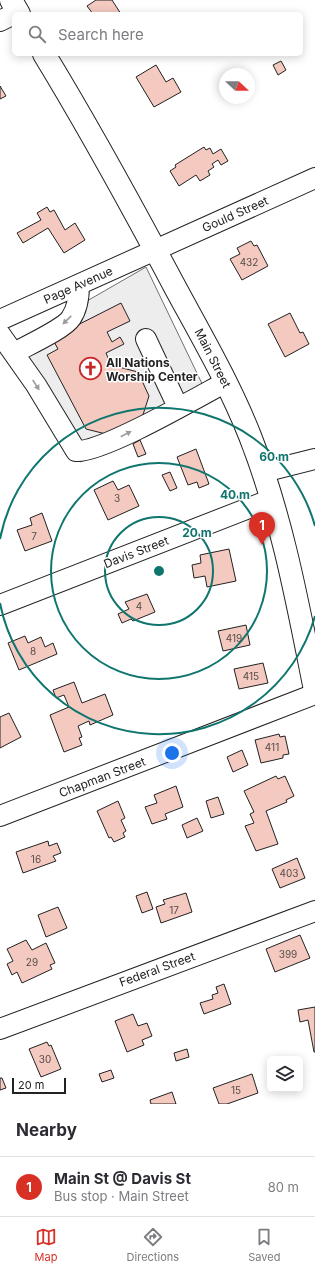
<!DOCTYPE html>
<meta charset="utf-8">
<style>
body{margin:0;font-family:Inter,sans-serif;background:#f7f7f7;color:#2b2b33}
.controls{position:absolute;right:12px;bottom:12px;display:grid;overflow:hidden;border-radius:6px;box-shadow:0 2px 10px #0003}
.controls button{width:36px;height:36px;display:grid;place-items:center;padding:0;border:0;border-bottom:1px solid #e1e1e2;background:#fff;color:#2b2b33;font:20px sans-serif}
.compass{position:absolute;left:219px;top:68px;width:36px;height:36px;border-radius:50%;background:#fff;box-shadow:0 2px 10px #0003;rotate:112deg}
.scale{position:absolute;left:12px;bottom:10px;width:54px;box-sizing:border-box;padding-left:4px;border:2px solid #222;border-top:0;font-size:11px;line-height:14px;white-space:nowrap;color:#222;-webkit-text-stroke:3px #fff;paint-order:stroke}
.you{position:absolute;left:172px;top:753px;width:14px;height:14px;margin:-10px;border:3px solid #fff;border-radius:50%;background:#1a73e8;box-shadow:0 0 0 6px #1a73e833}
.badge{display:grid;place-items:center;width:26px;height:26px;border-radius:50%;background:#d93025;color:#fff;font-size:13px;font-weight:700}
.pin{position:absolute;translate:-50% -33px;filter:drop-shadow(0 1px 2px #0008)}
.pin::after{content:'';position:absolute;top:21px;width:14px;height:12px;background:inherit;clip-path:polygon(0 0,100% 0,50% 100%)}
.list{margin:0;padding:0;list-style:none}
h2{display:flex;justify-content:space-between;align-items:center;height:52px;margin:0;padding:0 16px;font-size:17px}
h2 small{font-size:13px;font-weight:400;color:#7c7c81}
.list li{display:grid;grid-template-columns:26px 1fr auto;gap:12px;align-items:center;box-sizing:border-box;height:60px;padding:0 16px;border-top:1px solid #e1e1e2}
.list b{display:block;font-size:15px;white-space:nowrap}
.list p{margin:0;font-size:13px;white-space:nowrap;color:#7c7c81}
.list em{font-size:13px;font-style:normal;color:#7c7c81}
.icon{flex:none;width:22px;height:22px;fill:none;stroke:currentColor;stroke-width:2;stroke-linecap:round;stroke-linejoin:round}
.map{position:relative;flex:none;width:315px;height:1104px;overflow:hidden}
.search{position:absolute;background:#fff;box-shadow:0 2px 10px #0003;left:12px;right:12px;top:12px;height:44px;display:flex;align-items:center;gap:10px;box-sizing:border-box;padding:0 14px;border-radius:6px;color:#7c7c81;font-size:15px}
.sheet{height:112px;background:#fff}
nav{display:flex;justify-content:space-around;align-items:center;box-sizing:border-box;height:56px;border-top:1px solid #e1e1e2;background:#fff;font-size:11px;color:#7c7c81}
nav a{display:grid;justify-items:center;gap:2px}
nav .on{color:#d93025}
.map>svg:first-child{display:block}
</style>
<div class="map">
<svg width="315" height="1104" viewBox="0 0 315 1104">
<rect width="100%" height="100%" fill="#fff"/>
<path fill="#ededed" stroke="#6f6f6f" d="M146 267 207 394 80 462 7 347Z"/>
<path fill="#f3c9c0" stroke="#222" d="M96 0H112L121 14H93L87 6Z
M281 61 286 70 278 75 273 65Z
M156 65 166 82 173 78 181 92 154 107 136 77Z
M0 86 6 96 0 99Z
M204 147 206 150 210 148 213 154 221 149 228 161 221 165 218 160 212 164 214 167 208 171 210 175 200 181 196 175 179 186 170 171 176 167 175 165Z
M47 207 50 212 54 210 65 230 75 223 85 240 64 253 48 228 23 243 17 233 41 220 37 213Z
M251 241 254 246 257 245 268 266 242 280 230 259 240 254 237 248Z
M121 303 130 321 107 332 112 342 120 337 124 344 106 353 111 365 138 372 149 396 141 421 110 435 86 429 47 355 58 349 52 338Z
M290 313 300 333 303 332 309 344 285 357 268 324Z
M140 440 146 454 138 457 133 444Z
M196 449 209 484 199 488 197 482 188 485 177 457Z
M170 472 177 488 170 491 162 475Z
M113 481 118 490 129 485 139 506 108 520 94 490Z
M42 513 52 541 25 551 17 530 32 525 30 518Z
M229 549 236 581 207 587 205 576 194 578 192 565 201 563 200 555Z
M147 594 155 612 133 621 131 619 122 623 118 614 129 609 125 602Z
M246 625 250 645 223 651 218 631Z
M25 636 28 643 41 637 45 647 53 643 57 654 19 670 8 643Z
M263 663 268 683 239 689 234 669Z
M74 682 82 703 105 694 113 715 90 725 89 721 78 726 82 737 79 738 82 745 64 752 50 715 69 707 64 695 56 698 53 690Z
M9 713 21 737 0 748V717Z
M279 734 280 737 285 736 289 754 283 755V758L261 763 255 740Z
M242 750 248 765 233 772 227 757Z
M276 776 278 779 285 776 294 796 286 800 287 802 266 811 278 844 256 851 245 826 254 823 250 814 254 812 244 791Z
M176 786 183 807 165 814 167 819 152 824 145 807 157 803 154 795Z
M218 797 224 814 211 818 206 801Z
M118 801 125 818 121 820 126 831 123 833 125 837 114 842 111 837 109 838 97 811Z
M197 818 203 831 187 838 182 825Z
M48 841 49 846 57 843 61 853 53 856 56 861 23 873 16 852Z
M297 858 305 878 280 888 272 869Z
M147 892 153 909 142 913 136 896Z
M186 893 192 912 161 923 156 907 165 904 163 900Z
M58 907 67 928 46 937 38 915Z
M300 935 310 958 275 972 266 949Z
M26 940 32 950 46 943 55 963 50 965 52 969 22 983 17 972 12 975 7 964 13 961 7 949Z
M224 984 231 1004 204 1014 200 1003 213 999 212 995 218 993 216 987Z
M315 1007V1052H314L308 1020 300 1022 298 1010Z
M133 1014 138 1026 147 1023 152 1036 142 1040 144 1045 127 1052 115 1021Z
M47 1042 49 1046 51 1045 61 1069 41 1077 29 1049Z
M187 1049 189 1057 176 1061 174 1053Z
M111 1070 114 1078 102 1082 99 1074Z
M252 1074 258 1093 227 1104H219L213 1088Z
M0 1078H2L6 1088 0 1090Z
M172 1092 176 1104H151L150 1100Z"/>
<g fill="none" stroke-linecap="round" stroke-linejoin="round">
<defs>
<path id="minor" d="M0 21 14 14
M0 320 315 178
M0 334 36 385 76 451C102 453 198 397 226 382
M146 339 178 407
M14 353C26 346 64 329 71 318 78 308 79 296 79 285
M263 472 315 459
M0 605 272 499
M0 816 315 694
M0 1029 315 911"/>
<path id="major" d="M11 0 19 14
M44 54C91 131 134 210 176 289 202 337 230 385 250 436 282 517 298 605 315 690"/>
</defs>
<use href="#minor" stroke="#222" stroke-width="22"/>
<use href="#major" stroke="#222" stroke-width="24"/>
<use href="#minor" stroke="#fff" stroke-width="20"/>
<use href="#major" stroke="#fff" stroke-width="22"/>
</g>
<defs><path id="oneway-solid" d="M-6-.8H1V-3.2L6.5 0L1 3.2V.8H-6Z"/></defs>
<g fill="#9c9c9c">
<use href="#oneway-solid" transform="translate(67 320) rotate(136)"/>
<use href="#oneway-solid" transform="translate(36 385) rotate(57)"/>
<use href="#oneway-solid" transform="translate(126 434) rotate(-28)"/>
</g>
<g fill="none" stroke="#0f766e" stroke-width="2">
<circle cx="159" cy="571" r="54"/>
<circle cx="159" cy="571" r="108"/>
<path d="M315 616A162 162 0 0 1 0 603M0 539A162 162 0 0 1 315 526"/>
</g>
<defs>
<symbol id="church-ring" viewBox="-11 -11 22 22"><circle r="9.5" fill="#fff" stroke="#c62828" stroke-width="1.5"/><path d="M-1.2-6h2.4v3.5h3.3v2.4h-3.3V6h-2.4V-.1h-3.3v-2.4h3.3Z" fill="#c62828"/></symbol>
</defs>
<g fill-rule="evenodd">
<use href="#church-ring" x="78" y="356" width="25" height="25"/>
</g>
<g text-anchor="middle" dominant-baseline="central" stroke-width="3" stroke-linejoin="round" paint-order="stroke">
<g font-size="10" fill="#564c4a">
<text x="249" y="262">432</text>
<text x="117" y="498">3</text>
<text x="34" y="536">7</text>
<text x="139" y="606">4</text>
<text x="234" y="638">419</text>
<text x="33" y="651">8</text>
<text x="251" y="676">415</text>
<text x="272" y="747">411</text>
<text x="36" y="859">16</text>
<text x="289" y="873">403</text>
<text x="174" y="910">17</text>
<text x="288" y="954">399</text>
<text x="32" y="962">29</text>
<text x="45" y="1059">30</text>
<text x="236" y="1090">15</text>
</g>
<g font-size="12" fill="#222" stroke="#fff">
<text transform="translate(235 214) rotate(-24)">Gould Street</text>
<text transform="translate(78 285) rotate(-24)">Page Avenue</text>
<text transform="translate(213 358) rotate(63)">Main Street</text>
<text transform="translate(136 552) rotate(-21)">Davis Street</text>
<text transform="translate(102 777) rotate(-21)">Chapman Street</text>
<text transform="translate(157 969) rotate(-20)">Federal Street</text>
</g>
<g font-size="12" font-weight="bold" fill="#222" stroke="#fff" text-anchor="start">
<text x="106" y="362">All Nations<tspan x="106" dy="14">Worship Center</tspan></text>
</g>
</g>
<circle cx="159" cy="571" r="6" fill="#0f766e" stroke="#fff" stroke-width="2"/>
<g font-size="12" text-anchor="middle" font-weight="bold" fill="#0f766e" stroke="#fff" stroke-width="3" stroke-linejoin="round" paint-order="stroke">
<text x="274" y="461">60 m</text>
<text x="235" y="499">40 m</text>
<text x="197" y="537">20 m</text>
</g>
</svg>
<div class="controls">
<button><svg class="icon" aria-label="layers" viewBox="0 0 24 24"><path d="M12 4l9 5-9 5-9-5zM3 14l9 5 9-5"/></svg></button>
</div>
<svg class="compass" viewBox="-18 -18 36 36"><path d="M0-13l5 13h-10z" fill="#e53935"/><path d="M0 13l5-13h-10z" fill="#7c7c81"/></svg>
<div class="scale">20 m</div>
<div class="you"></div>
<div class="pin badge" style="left:262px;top:545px">1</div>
<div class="search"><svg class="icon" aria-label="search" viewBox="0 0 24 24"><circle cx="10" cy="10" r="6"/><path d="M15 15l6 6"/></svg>Search here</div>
</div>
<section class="sheet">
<h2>Nearby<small></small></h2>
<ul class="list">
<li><span class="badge">1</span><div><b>Main St @ Davis St</b><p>Bus stop · Main Street</p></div><em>80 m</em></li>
</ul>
</section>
<nav>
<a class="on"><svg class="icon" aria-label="map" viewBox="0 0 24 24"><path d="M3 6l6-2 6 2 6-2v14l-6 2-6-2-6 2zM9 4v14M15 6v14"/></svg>Map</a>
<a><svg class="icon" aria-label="directions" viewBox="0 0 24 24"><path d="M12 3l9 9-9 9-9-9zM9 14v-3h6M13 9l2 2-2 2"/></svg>Directions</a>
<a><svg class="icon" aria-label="saved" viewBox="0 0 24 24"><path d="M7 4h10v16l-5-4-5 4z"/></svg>Saved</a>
</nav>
